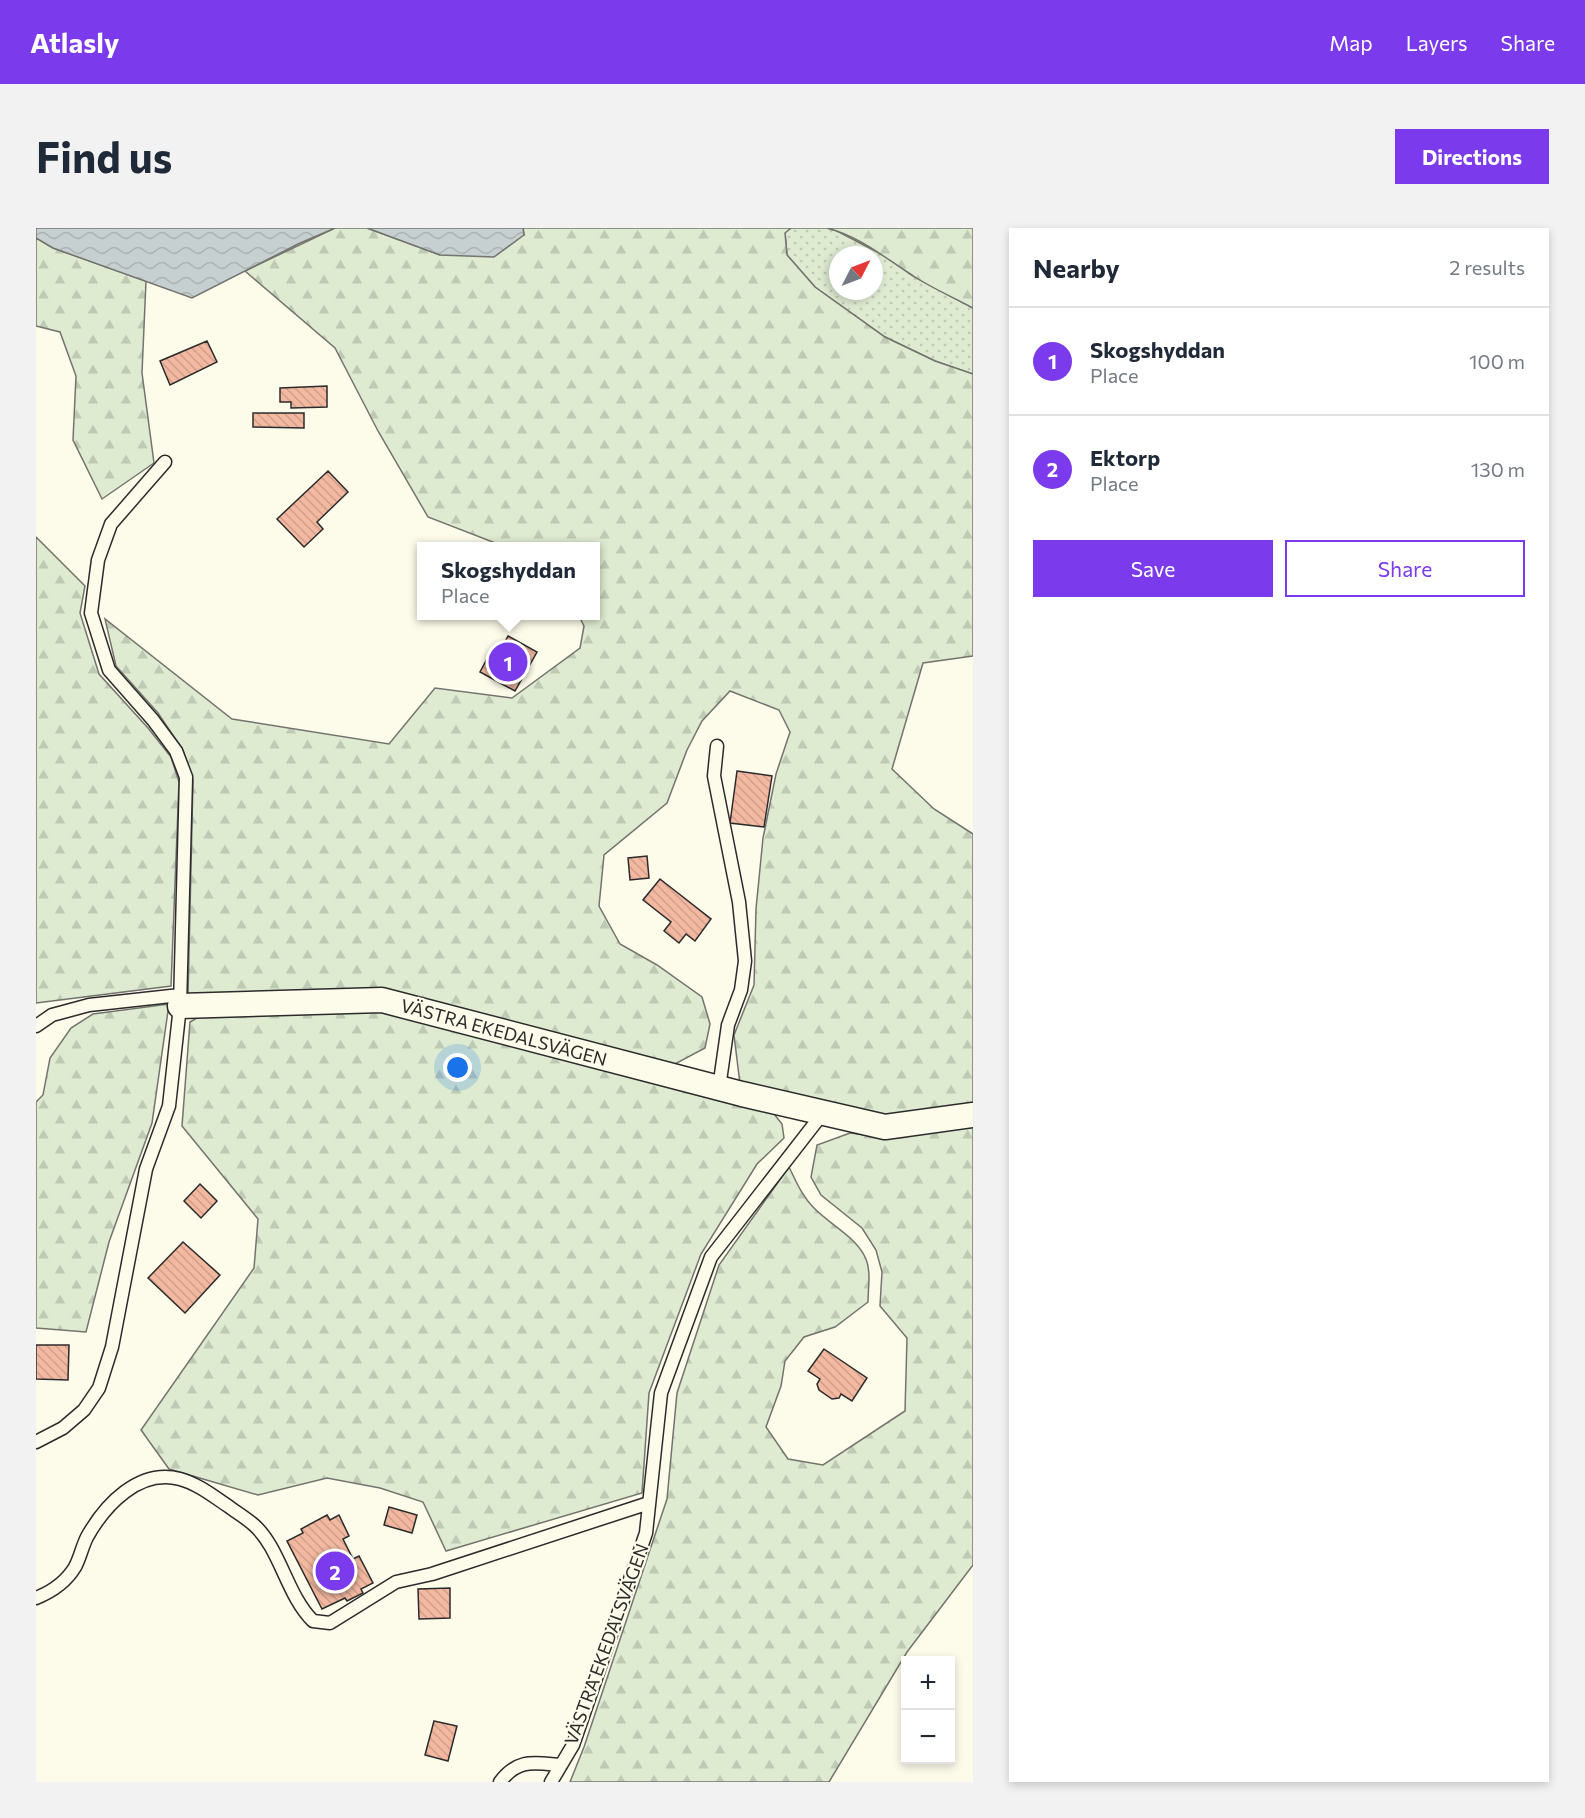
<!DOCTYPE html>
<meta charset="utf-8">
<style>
body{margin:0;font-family:Commissioner,sans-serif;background:#f2f2f3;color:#1f2937}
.controls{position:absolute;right:18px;bottom:18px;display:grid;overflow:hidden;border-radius:0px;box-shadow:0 3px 9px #0003}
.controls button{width:54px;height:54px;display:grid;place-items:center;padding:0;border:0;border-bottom:2px solid #e0e1e3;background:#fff;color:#1f2937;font:30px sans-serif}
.compass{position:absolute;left:793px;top:18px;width:54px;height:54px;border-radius:50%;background:#fff;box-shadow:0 3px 9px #0003;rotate:48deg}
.you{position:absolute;left:422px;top:840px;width:21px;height:21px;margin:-15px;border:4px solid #fff;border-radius:50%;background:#1a73e8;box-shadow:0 0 0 9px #1a73e833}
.badge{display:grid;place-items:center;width:39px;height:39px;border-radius:50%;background:#7c3aed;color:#fff;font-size:20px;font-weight:700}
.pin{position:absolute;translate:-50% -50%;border:3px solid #fff;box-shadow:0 2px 6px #0006}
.popup{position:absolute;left:381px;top:314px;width:183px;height:78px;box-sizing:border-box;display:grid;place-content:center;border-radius:0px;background:#fff;filter:drop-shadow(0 2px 4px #0005);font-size:20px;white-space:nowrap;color:#747a83}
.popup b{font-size:22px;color:#1f2937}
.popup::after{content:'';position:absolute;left:50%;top:100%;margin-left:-12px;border:12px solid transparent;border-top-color:#fff}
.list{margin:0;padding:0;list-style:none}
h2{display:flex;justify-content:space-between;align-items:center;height:78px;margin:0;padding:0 24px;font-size:26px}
h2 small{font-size:20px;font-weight:400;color:#747a83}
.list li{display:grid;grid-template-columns:39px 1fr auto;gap:18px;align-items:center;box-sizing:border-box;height:108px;padding:0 24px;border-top:2px solid #e0e1e3}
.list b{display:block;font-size:22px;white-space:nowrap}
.list p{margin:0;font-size:20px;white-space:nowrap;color:#747a83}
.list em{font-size:20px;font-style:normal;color:#747a83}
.actions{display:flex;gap:12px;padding:18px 24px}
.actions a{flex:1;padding:14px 0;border:2px solid #7c3aed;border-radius:0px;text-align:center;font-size:21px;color:#7c3aed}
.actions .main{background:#7c3aed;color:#fff}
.map{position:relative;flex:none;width:937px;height:1554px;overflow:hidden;border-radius:0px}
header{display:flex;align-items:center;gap:36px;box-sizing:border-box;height:84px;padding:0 30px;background:#7c3aed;color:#fff}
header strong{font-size:28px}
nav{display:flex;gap:33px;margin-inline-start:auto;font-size:21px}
.intro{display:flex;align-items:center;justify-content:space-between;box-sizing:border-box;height:144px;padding:0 36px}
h1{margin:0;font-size:42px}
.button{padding:15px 27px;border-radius:0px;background:#7c3aed;color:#fff;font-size:21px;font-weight:700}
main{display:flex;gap:36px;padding:0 36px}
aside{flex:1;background:#fff;border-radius:0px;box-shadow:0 3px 9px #0003}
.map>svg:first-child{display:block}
</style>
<header>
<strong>Atlasly</strong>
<nav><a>Map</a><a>Layers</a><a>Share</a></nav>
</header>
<div class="intro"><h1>Find us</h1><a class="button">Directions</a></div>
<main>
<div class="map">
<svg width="937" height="1554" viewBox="0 0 937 1554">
<defs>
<pattern id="grass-dots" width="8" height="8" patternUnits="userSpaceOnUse" patternTransform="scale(1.5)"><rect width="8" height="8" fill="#deebd1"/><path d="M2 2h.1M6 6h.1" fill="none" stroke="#bfcab4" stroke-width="1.8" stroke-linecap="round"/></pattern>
<pattern id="forest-firs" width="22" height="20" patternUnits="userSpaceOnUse" patternTransform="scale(1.5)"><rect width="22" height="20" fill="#deebd1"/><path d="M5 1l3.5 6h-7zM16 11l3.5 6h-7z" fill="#bfcab4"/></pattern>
<pattern id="water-waves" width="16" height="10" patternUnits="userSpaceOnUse" patternTransform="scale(1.5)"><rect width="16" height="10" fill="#c7d0d0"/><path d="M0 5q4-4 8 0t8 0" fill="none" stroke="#abb3b3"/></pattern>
<pattern id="building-back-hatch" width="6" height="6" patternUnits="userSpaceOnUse" patternTransform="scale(1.5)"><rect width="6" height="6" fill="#f2b8a0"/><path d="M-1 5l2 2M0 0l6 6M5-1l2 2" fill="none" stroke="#d09e8a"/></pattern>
</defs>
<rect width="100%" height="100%" fill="#fdfbea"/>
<path fill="url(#grass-dots)" stroke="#74746e" stroke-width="1.5" fill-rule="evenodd" d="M755 0H791L801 3 847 27 877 48 937 80V146L899 133 849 109 779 59 751 27 749 4ZM802 27H838V63H802Z"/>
<path fill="url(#forest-firs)" stroke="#74746e" stroke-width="1.5" d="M299 0H331L404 27 488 7 487 0H755L749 5 751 27 779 59 849 109 899 133 937 146V428L887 435 856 541 898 581 937 606V878L850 893 704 856 698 807 718 757 720 681 727 610 740 546 754 504 743 482 694 463 666 493 651 522 631 575 568 627 563 678 584 716 621 737 666 769 674 796 669 820 639 836 346 761 152 769 157 552 147 522 122 485 80 438 69 391 196 491 353 516 399 460 476 470 544 420 548 398 543 388H559V318H467L392 289 342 203 299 120 209 43Z
M791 0H937V80C917 69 895 60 876 47 849 30 823 8 791 0Z
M0 10 17 20 110 53 106 145 118 235 66 271 37 212 40 148 24 104 0 98Z
M0 309 49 358 44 385 63 446 112 500 135 529 143 554 135 758 0 775Z
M133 776 116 895 73 1014 50 1104 0 1100V874L7 867 14 830 35 800 57 786Z
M343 779 738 886 746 896 748 910 721 936 665 1026 613 1165 606 1265 410 1323 387 1274 344 1260 291 1250 222 1267 133 1241 105 1202 218 1040 222 991 146 898 154 794 168 786Z
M937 899V1337L871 1424 793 1554H534L548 1519 631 1271 641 1165 683 1037 753 939C760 953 766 968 777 979 793 996 817 1007 828 1027 836 1041 832 1059 832 1074L799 1099 768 1109 749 1133 745 1158 730 1199 752 1231 787 1237 869 1183 871 1110 844 1078 846 1044 840 1022 826 1000 785 967 775 949 781 917 814 905 853 910Z"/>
<path fill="url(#water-waves)" stroke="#74746e" stroke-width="1.5" d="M0 0H299L262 16 156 70 17 20 0 10Z
M331 0H487L488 7 458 29 404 27Z"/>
<path fill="url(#building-back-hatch)" stroke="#2b2b2b" stroke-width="1.5" d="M171 113 181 134 134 157 124 133Z
M291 158V179L255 180V174H244V160Z
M217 185H268V200L217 199Z
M292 243 312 264 281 294 287 301 268 319 241 291Z
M472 408 501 424 479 463 444 444 458 418 465 422Z
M701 543 736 548 728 599 694 595Z
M611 628 613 650 594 652 592 630Z
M624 651 675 691 659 713 650 706 643 715 628 703 635 694 607 672Z
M164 956 181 973 165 990 148 973Z
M147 1014 184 1047 149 1085 112 1050Z
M0 1117H33L32 1152 0 1151Z
M788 1121 831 1150 816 1173 805 1166 803 1170 796 1171 783 1162 781 1156 784 1151 772 1143Z
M353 1279 381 1287 376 1305 348 1297Z
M291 1287 294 1292 303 1287 313 1308 307 1311 317 1331 323 1328 337 1355 325 1361 327 1365 311 1373 309 1370 286 1381 251 1313 267 1305 265 1301Z
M414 1360V1390L383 1391 382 1361Z
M398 1493 421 1498 412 1533 389 1527Z"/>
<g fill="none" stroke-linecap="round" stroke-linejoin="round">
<defs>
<path id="lane" d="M681 518 678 548 703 674 709 733 705 762 692 797 683 860
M0 798 16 787 53 777 144 767
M0 1214 27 1200 48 1182 63 1160 76 1119 110 941 133 878 144 778 150 549 140 523 117 492 73 442 55 385 62 332 75 296 129 234
M0 1370C15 1364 30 1354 39 1339 44 1330 46 1319 51 1309 69 1277 103 1240 144 1251 162 1256 177 1268 192 1278 200 1284 210 1290 218 1297 244 1320 251 1368 277 1393L294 1395 360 1354 396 1346 613 1275
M464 1554C482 1530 498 1535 525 1537
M515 1554 537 1517 610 1305 625 1165 675 1029 787 885"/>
<path id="street" d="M144 778 346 772 706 866 849 899 937 887"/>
</defs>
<use href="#lane" stroke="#2b2b2b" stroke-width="15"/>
<use href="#street" stroke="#2b2b2b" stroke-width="27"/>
<use href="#lane" stroke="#fdfbea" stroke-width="12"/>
<use href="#street" stroke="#fdfbea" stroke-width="24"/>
</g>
<g text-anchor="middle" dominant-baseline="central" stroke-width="4.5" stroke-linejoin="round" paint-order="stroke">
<g font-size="18" fill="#2b2b2b" stroke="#fdfbea">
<text transform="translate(468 804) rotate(15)">VÄSTRA EKEDALSVÄGEN</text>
<text transform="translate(570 1416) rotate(-70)">VÄSTRA EKEDALSVÄGEN</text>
</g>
</g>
</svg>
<div class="controls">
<button>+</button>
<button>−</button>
</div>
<svg class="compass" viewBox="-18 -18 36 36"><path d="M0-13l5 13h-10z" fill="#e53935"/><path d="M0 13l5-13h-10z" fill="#747a83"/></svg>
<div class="you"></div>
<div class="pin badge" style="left:472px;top:434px">1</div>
<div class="popup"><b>Skogshyddan</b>Place</div>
<div class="pin badge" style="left:299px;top:1343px">2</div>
</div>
<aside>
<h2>Nearby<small>2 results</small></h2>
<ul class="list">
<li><span class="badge">1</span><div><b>Skogshyddan</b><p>Place</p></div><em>100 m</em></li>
<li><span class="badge">2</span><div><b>Ektorp</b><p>Place</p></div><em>130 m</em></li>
</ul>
<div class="actions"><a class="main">Save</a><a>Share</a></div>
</aside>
</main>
